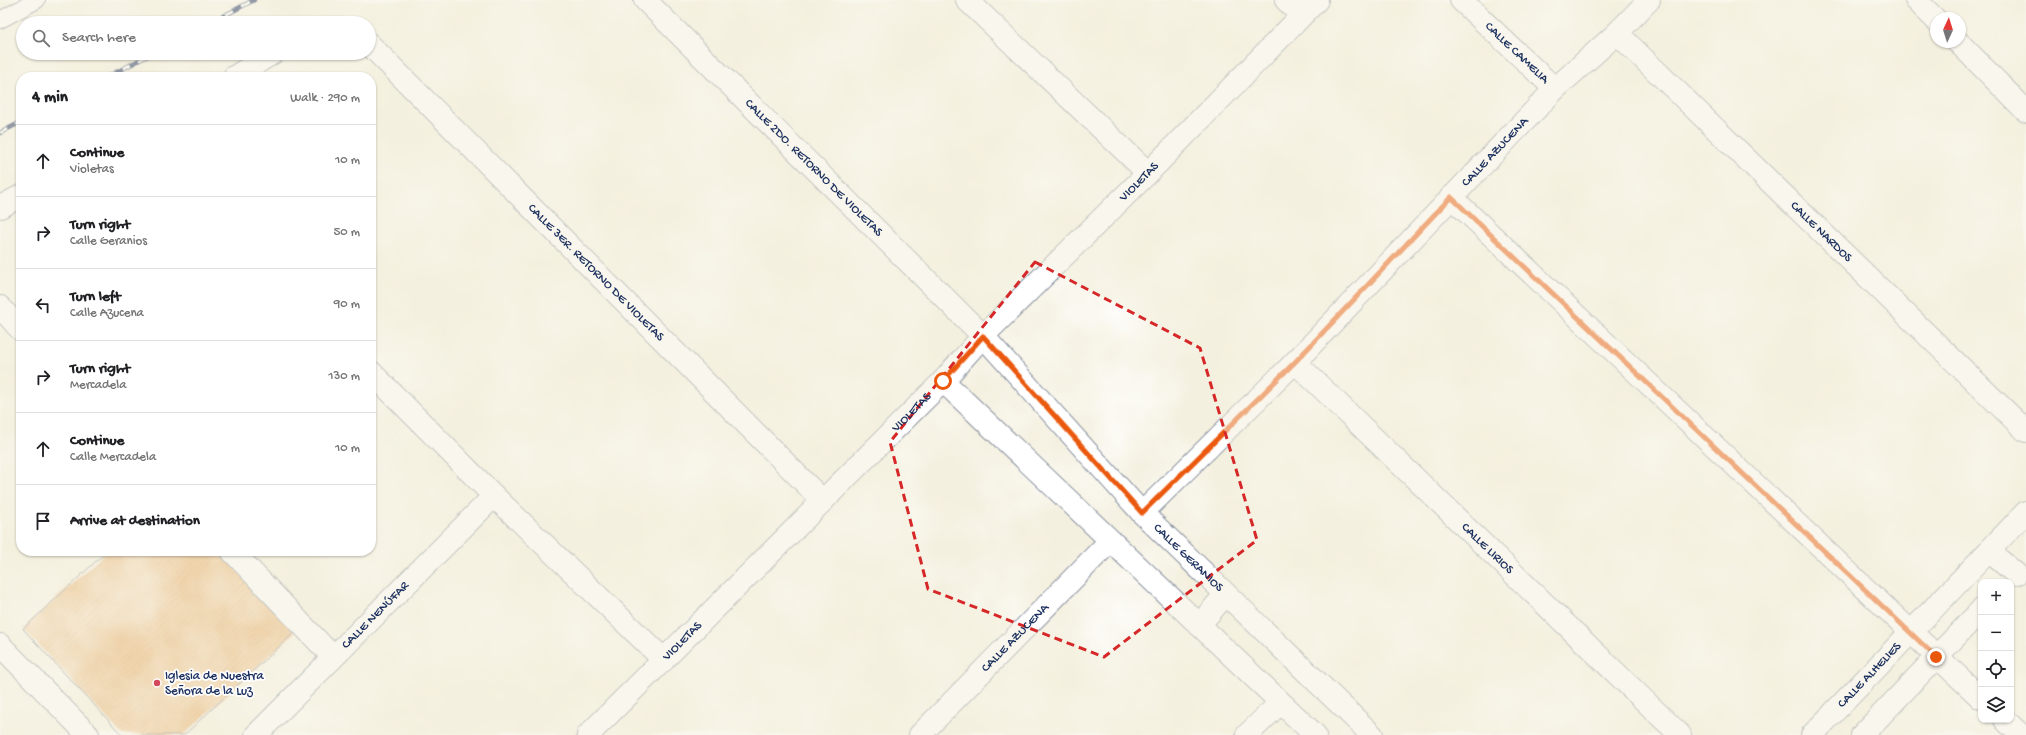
<!DOCTYPE html>
<meta charset="utf-8">
<style>
body{margin:0;font-family:"Gochi Hand",sans-serif;background:#f2f2f2;color:#202124}
.controls{position:absolute;right:12px;bottom:12px;display:grid;overflow:hidden;border-radius:8px;box-shadow:0 1px 3px #0004}
.controls button{width:36px;height:36px;display:grid;place-items:center;padding:0;border:0;border-bottom:1px solid #e0e0e0;background:#fff;color:#202124;font:20px sans-serif}
.compass{position:absolute;left:1930px;top:12px;width:36px;height:36px;border-radius:50%;background:#fff;box-shadow:0 1px 3px #0004;rotate:4deg}
.stop{position:absolute;width:12px;height:12px;margin:-9px;border:3px solid #ea580c;border-radius:50%;background:#fff}
.stop.end{background:#ea580c;border-color:#fff;box-shadow:0 1px 4px #0008}
.list{margin:0;padding:0;list-style:none}
h2{display:flex;justify-content:space-between;align-items:center;height:52px;margin:0;padding:0 16px;font-size:17px}
h2 small{font-size:13px;font-weight:400;color:#757577}
.list li{display:grid;grid-template-columns:26px 1fr auto;gap:12px;align-items:center;box-sizing:border-box;height:72px;padding:0 16px;border-top:1px solid #e0e0e0}
.list b{display:block;font-size:15px;white-space:nowrap}
.list p{margin:0;font-size:13px;white-space:nowrap;color:#757577}
.list em{font-size:13px;font-style:normal;color:#757577}
.icon{flex:none;width:22px;height:22px;fill:none;stroke:currentColor;stroke-width:2;stroke-linecap:round;stroke-linejoin:round}
.map{position:relative;flex:none;width:2026px;height:735px;overflow:hidden}
.search{position:absolute;background:#fff;box-shadow:0 1px 3px #0004;left:16px;top:16px;width:360px;height:44px;display:flex;align-items:center;gap:10px;box-sizing:border-box;padding:0 14px;border-radius:22px;color:#757577;font-size:15px}
.panel{position:absolute;background:#fff;box-shadow:0 1px 3px #0004;left:16px;top:72px;width:360px;height:484px;border-radius:16px}
.map>svg:first-child{display:block}
</style>
<div class="map">
<svg width="2026" height="735" viewBox="0 0 2026 735">
<defs>
<pattern id="building-hatch" width="6" height="6" patternUnits="userSpaceOnUse"><rect width="6" height="6" fill="#ecb36f"/><path d="M-1 1l2-2M0 6l6-6M5 7l2-2" fill="none" stroke="#ca9a63"/></pattern>
</defs>
<rect width="100%" height="100%" fill="#fff"/>
<filter id="ink" filterUnits="userSpaceOnUse"><feTurbulence type="fractalNoise" baseFrequency=".025" numOctaves="2"/><feDisplacementMap in="SourceGraphic" scale="8" xChannelSelector="R" yChannelSelector="G"/><feConvolveMatrix kernelMatrix="1 2 1 2 8 2 1 2 1" color-interpolation-filters="sRGB"/></filter>
<filter id="wash" filterUnits="userSpaceOnUse"><feTurbulence type="fractalNoise" baseFrequency=".012" numOctaves="4" result="noise"/><feDisplacementMap in="SourceGraphic" scale="16" xChannelSelector="R" yChannelSelector="G"/><feGaussianBlur stdDeviation="0.9" result="paint"/><feColorMatrix in="noise" values="0 0 0 0 0 0 0 0 0 0 0 0 0 0 0 0 0 1.4 0 .05"/><feComposite in="paint" operator="in"/></filter>
<g filter="url(#wash)">
<rect width="100%" height="100%" fill="#f4f0df"/>
<g id="blocks">
<path fill="url(#building-hatch)" d="M107 551H219L295 632 184 735H122L23 629Z"/>
</g>
</g>
<g filter="url(#ink)">
<use href="#blocks" fill-opacity="0" stroke="#88909e" stroke-width="1"/>
<g fill="none" stroke-linecap="round" stroke-linejoin="round">
<defs>
<path id="service" d="M0 20 37 0"/>
<g id="minor">
<path id="s1" d="M645 0 983 336 1142 513 1372 735"/>
<path d="M967 0 1148 173"/>
<path d="M1286 0 1301 15"/>
<path id="s2" d="M1461 0 1555 89"/>
<path d="M1916 0 1936 20"/>
<path id="s3" d="M1617 33 2026 431"/>
<path d="M1958 42 2026 111"/>
<path id="s4" d="M369 44 823 501"/>
<path d="M234 77 273 53"/>
<path d="M1451 197 1981 698"/>
<path d="M0 207 21 196"/>
<path d="M0 307 21 330"/>
<path id="s5" d="M1295 362 1680 735"/>
<path d="M371 372 494 496 664 660"/>
<path d="M943 381 1315 735"/>
<path id="s6" d="M1142 513 1295 362 1555 89 1617 33 1649 0"/>
<path d="M232 551 333 657"/>
<path d="M1989 551 2016 574"/>
<path d="M1199 625 1226 594"/>
<path d="M0 645 88 735"/>
<path d="M2005 720 2021 735"/>
<path id="s7" d="M256 735 494 496"/>
<path id="s8" d="M588 735 943 381 983 336 1148 173 1317 0"/>
<path id="s9" d="M920 735 1110 541"/>
<path d="M1247 735 1280 703"/>
<path id="s10" d="M1812 735 2026 512"/>
<path d="M1862 735 1981 610"/>
</g>
</defs>
<use href="#service" stroke="#88909e" stroke-width="18"/>
<use href="#minor" stroke="#88909e" stroke-width="24"/>
<use href="#service" stroke="#fff" stroke-width="16"/>
<use href="#minor" stroke="#fff" stroke-width="22"/>
<defs>
<path id="rail" d="M210 23 254 0
M107 77 153 53
M0 133 21 122"/>
</defs>
<use href="#rail" stroke="#1b2f5e" stroke-width="4.5"/>
<use href="#rail" stroke="#fff" stroke-width="3" stroke-dasharray="9" stroke-linecap="butt"/>
</g>
</g>
<g fill="none" stroke-linecap="round" stroke-linejoin="round" filter="url(#ink)">
<path stroke="#ea580c" stroke-width="5" d="M943 381 983 336 1142 513 1295 362 1451 197 1936 657"/>
</g>
<path d="M0 0H2026V735H0ZM1035 262 1200 348 1257 540 1104 657 928 589 890 442Z" fill="#f4f0df" fill-opacity=".55" fill-rule="evenodd"/>
<path fill="none" stroke="#d62828" stroke-width="3" stroke-dasharray="8 5" stroke-linejoin="round" d="M1035 262 1200 348 1257 540 1104 657 928 589 890 442Z"/>
<circle fill="#d1495b" stroke="#fff" stroke-width="1.5" cx="157" cy="683" r="4"/>
<g text-anchor="middle" dominant-baseline="central" stroke-width="3.5" stroke-linejoin="round" paint-order="stroke">
<g font-size="13" fill="#1b2f5e" stroke="#fff">
<text stroke="none"><textPath href="#s2" startOffset="77">CALLE CAMELIA</textPath></text>
<text stroke="none"><textPath href="#s6" startOffset="505">CALLE AZUCENA</textPath></text>
<text stroke="none"><textPath href="#s1" startOffset="238">CALLE 2DO. RETORNO DE VIOLETAS</textPath></text>
<text stroke="none"><textPath href="#s8" startOffset="781">VIOLETAS</textPath></text>
<text stroke="none"><textPath href="#s3" startOffset="285">CALLE NARDOS</textPath></text>
<text stroke="none"><textPath href="#s4" startOffset="322">CALLE 3ER. RETORNO DE VIOLETAS</textPath></text>
<text stroke="none"><textPath href="#s8" startOffset="457">VIOLETAS</textPath></text>
<text stroke="none"><textPath href="#s5" startOffset="268">CALLE LIRIOS</textPath></text>
<text stroke="none"><textPath href="#s1" startOffset="779">CALLE GERANIOS</textPath></text>
<text stroke="none"><textPath href="#s7" startOffset="169">CALLE NENÚFAR</textPath></text>
<text stroke="none"><textPath href="#s9" startOffset="136">CALLE AZUCENA</textPath></text>
<text stroke="none"><textPath href="#s8" startOffset="133">VIOLETAS</textPath></text>
<text stroke="none"><textPath href="#s10" startOffset="83">CALLE ALHELIES</textPath></text>
</g>
<g font-size="13" fill="#1b2f5e" stroke="#fff" text-anchor="start">
<text x="165" y="676">Iglesia de Nuestra<tspan x="165" dy="15">Señora de la Luz</tspan></text>
</g>
</g>
</svg>
<div class="controls">
<button>+</button>
<button>−</button>
<button><svg class="icon" aria-label="locate" viewBox="0 0 24 24"><circle cx="12" cy="12" r="6"/><path d="M12 2v4M12 18v4M2 12h4M18 12h4"/></svg></button>
<button><svg class="icon" aria-label="layers" viewBox="0 0 24 24"><path d="M12 4l9 5-9 5-9-5zM3 14l9 5 9-5"/></svg></button>
</div>
<svg class="compass" viewBox="-18 -18 36 36"><path d="M0-13l5 13h-10z" fill="#e53935"/><path d="M0 13l5-13h-10z" fill="#757577"/></svg>
<div class="stop" style="left:943px;top:381px"></div>
<div class="stop end" style="left:1936px;top:657px"></div>
<div class="search"><svg class="icon" aria-label="search" viewBox="0 0 24 24"><circle cx="10" cy="10" r="6"/><path d="M15 15l6 6"/></svg>Search here</div>
<section class="panel">
<h2>4 min<small>Walk · 290 m</small></h2>
<ul class="list">
<li><svg class="icon" aria-label="ahead" viewBox="0 0 24 24"><path d="M12 20V5M6 11l6-6 6 6"/></svg><div><b>Continue</b><p>Violetas</p></div><em>10 m</em></li>
<li><svg class="icon" aria-label="right" viewBox="0 0 24 24"><path d="M7 20v-9h11M14 6l5 5-5 5"/></svg><div><b>Turn right</b><p>Calle Geranios</p></div><em>50 m</em></li>
<li><svg class="icon" aria-label="left" viewBox="0 0 24 24"><path d="M17 20v-9H6M10 6l-5 5 5 5"/></svg><div><b>Turn left</b><p>Calle Azucena</p></div><em>90 m</em></li>
<li><svg class="icon" aria-label="right" viewBox="0 0 24 24"><path d="M7 20v-9h11M14 6l5 5-5 5"/></svg><div><b>Turn right</b><p>Mercadela</p></div><em>130 m</em></li>
<li><svg class="icon" aria-label="ahead" viewBox="0 0 24 24"><path d="M12 20V5M6 11l6-6 6 6"/></svg><div><b>Continue</b><p>Calle Mercadela</p></div><em>10 m</em></li>
<li><svg class="icon" aria-label="arrive" viewBox="0 0 24 24"><path d="M6 21V4h12l-3 4 3 4H6"/></svg><div><b>Arrive at destination</b></div></li>
</ul>
</section>
</div>
